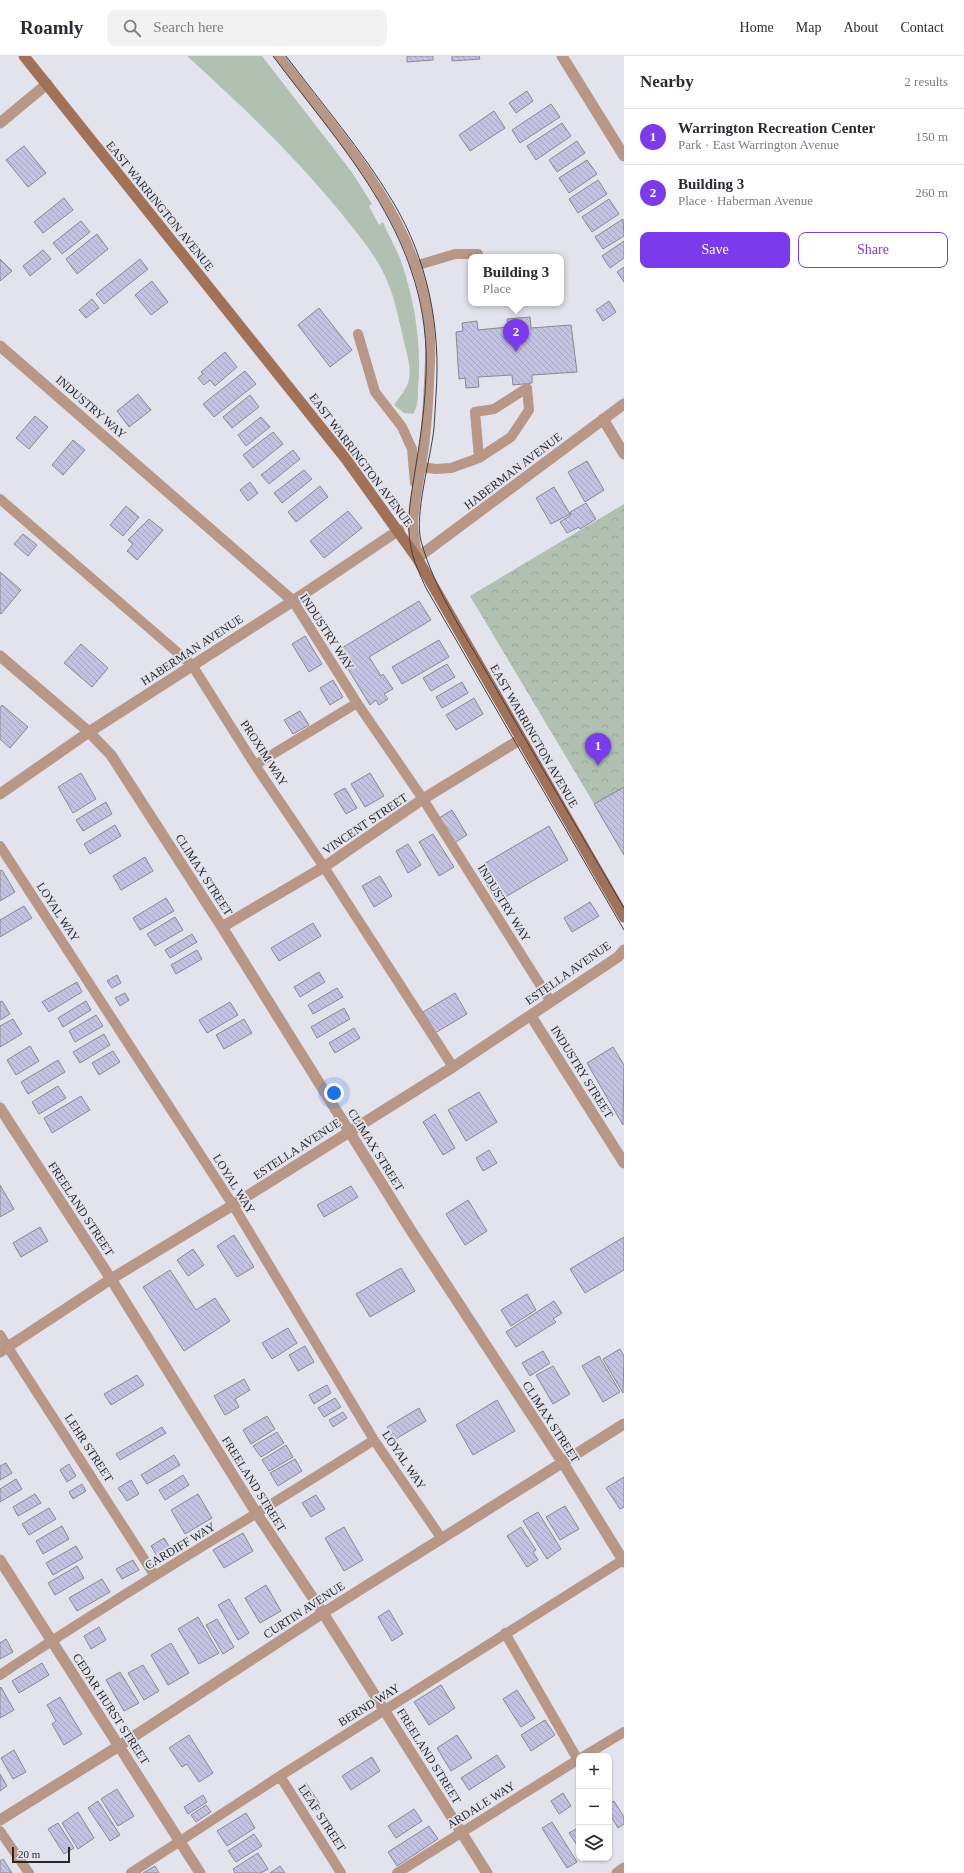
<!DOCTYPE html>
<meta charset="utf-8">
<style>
body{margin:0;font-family:"Times New Roman",serif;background:#f2f2f3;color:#2b2b33}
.controls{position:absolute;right:12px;bottom:12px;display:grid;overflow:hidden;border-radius:8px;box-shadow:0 1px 3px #0004}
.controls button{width:36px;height:36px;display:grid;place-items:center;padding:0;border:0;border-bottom:1px solid #e1e1e2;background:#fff;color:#2b2b33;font:20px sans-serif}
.scale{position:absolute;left:12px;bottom:10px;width:58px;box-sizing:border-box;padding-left:4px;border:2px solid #28282c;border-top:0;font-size:11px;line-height:14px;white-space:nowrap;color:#28282c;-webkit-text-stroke:3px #e3e3ee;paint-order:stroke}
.you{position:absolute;left:334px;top:1037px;width:14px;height:14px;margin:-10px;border:3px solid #fff;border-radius:50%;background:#1a73e8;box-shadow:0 0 0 6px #1a73e833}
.badge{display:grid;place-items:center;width:26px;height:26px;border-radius:50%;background:#7c3aed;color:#fff;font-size:13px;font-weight:700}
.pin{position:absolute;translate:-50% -33px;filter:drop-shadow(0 1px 2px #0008)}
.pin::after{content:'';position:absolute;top:21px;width:14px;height:12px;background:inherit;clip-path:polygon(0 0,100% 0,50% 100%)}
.popup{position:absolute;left:468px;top:198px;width:96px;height:52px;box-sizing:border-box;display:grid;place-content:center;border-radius:8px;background:#fff;filter:drop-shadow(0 1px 3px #0005);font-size:13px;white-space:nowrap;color:#7c7c81}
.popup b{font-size:15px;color:#2b2b33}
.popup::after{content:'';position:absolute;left:50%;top:100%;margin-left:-8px;border:8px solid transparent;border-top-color:#fff}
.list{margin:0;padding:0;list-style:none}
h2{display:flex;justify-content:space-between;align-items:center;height:52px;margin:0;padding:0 16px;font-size:17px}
h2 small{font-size:13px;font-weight:400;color:#7c7c81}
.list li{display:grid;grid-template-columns:26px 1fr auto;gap:12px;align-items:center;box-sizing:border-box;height:56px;padding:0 16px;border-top:1px solid #e1e1e2}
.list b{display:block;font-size:15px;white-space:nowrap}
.list p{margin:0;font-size:13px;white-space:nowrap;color:#7c7c81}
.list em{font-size:13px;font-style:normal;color:#7c7c81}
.actions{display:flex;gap:8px;padding:12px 16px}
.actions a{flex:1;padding:9px 0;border:1px solid #7c3aed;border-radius:8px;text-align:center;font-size:14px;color:#7c3aed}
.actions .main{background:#7c3aed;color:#fff}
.icon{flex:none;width:22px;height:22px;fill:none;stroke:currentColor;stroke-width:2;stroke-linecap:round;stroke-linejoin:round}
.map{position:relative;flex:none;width:624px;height:1817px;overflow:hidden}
header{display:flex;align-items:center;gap:24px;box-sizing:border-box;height:56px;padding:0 20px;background:#fff;border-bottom:1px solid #e1e1e2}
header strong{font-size:19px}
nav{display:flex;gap:22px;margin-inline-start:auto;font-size:14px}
.search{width:280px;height:36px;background:#f2f2f3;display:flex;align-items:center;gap:10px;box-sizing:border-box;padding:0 14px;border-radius:8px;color:#7c7c81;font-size:15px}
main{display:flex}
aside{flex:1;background:#fff}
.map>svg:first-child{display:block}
</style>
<header>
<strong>Roamly</strong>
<div class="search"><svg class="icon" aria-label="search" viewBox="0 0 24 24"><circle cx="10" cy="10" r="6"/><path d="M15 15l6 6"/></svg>Search here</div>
<nav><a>Home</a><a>Map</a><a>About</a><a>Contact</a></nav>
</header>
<main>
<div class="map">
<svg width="624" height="1817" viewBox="0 0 624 1817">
<defs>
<pattern id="park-crowns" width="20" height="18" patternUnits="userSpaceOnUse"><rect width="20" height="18" fill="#b0c1b1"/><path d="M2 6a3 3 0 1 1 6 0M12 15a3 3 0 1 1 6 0" fill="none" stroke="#97a698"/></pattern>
<pattern id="building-back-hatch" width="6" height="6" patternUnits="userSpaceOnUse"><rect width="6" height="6" fill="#c4c2e2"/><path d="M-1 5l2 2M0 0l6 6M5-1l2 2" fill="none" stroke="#a8a7c2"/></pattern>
</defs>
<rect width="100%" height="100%" fill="#e3e3ee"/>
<path fill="#b0c1b1" d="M187 0H262L351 115 372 148 369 150 379 169 383 166C389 180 396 192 401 205 415 245 422 290 418 332 418 341 418 351 413 358L404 357 394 349C399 341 408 332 409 323 412 310 405 293 403 281 398 260 394 239 385 220 375 198 357 177 342 158 295 100 241 49 187 0Z"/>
<path fill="url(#park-crowns)" d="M624 448V798L470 540Z"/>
<path fill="url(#building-back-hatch)" stroke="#898993" d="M407 0H433V4L407 6Z
M452 0H479L480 3 452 5Z
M527 35 533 45 516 57 509 47Z
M551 48 560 61 520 87 512 74Z
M494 55 505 72 470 95 459 79Z
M562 67 571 80 536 104 527 90Z
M577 85 585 97 557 116 549 104Z
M24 90 46 117 28 131 6 104Z
M587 104 597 118 569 137 559 122Z
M598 124 607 138 578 157 569 143Z
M64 142 73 154 43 177 34 166Z
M609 143 619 158 592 176 582 161Z
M623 163 624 180 603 193 595 181Z
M81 165 90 176 62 198 53 187Z
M97 178 108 193 77 218 66 203Z
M624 185V202L610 212 602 200Z
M43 194 51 203 30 220 23 210Z
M0 203 12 215 0 225Z
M140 203 148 213 104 248 96 238Z
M624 211V226L617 216Z
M152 225 168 246 151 259 135 239Z
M92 243 99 252 86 262 79 254Z
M609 245 616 256 603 265 596 254Z
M319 252 352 294 330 311 298 269Z
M530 261 531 272 571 269 577 316 532 319V327L513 329 512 319 478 321 479 331 466 332 465 322 459 323 456 276 463 275 462 267 477 265 478 274 508 271 507 263Z
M225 296 237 311 215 330 210 324 204 329 198 322 203 318 201 316Z
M245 315 256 328 214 361 203 348Z
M138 338 151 354 129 371 117 355Z
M250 339 259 351 232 372 223 361Z
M35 360 48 371 29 393 16 382Z
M261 361 270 371 246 390 238 379Z
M273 376 283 388 253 412 243 399Z
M73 384 85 394 63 419 52 409Z
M293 394 300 403 269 428 261 419Z
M587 405 604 434 585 446 568 416Z
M304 414 312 423 282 447 274 437Z
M250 426 258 437 248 445 240 434Z
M320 430 328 441 296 466 288 456Z
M554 431 570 458 551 468 536 442Z
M586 447 596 463 580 473 579 471 567 477 560 466 571 459 570 456Z
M126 450 139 461 123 480 110 469Z
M348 455 362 472 324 502 310 485Z
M149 463 163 474 137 504 127 495 133 488 128 484Z
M23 478 37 489 28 500 14 488Z
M0 516 21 534 1 558 0 557Z
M419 545 431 564 369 601 381 620 383 618 393 633 384 638 388 643 379 649 376 644 370 649 337 595Z
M305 580 322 608 309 616 292 588Z
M439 584 449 601 402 628 392 611Z
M81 588 108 612 92 631 64 607Z
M447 608 455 621 431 635 423 622Z
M333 624 343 641 330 649 320 632Z
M462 626 468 637 442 652 436 641Z
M474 642 483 658 456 674 446 659Z
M2 649 28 671 10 692 0 683V652Z
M300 655 309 669 293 678 284 664Z
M81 717 96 743 73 757 58 731Z
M370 717 384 740 365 751 351 728Z
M624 731V799L594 748Z
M345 732 357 752 346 758 334 738Z
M106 746 112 758 83 775 76 764Z
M452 754 467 779 454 787 439 762Z
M115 769 121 780 90 798 84 788Z
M549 770 568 804 497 846 477 812Z
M433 778 454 811 439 820 419 786Z
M408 788 421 809 408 817 396 795Z
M145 801 153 815 121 834 113 820Z
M2 814 15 836 0 845V815Z
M380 820 392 840 374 851 362 830Z
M166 842 174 855 140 874 133 862Z
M590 846 599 860 572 876 564 862Z
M24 850 32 862 0 881V864Z
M175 861 183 874 155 890 147 878Z
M313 867 321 880 279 905 271 892Z
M192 878 197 886 170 902 165 894Z
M197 894 202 903 176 918 171 909Z
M319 916 325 926 300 941 294 931Z
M117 919 121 927 112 932 107 925Z
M77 926 82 936 49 956 42 946Z
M337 932 343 941 313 958 308 949Z
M125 937 129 944 120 950 115 942Z
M455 937 467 958 435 977 423 956Z
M2 945 10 958 0 964V946Z
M86 945 91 954 63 971 58 962Z
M230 946 238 959 207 977 199 964Z
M344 952 350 963 317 982 311 971Z
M96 959 103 970 75 986 69 975Z
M13 963 22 978 0 991V970Z
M244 963 252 977 224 993 216 979Z
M354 972 360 982 335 997 329 987Z
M104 978 110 989 80 1007 73 996Z
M30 990 39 1005 16 1019 7 1004Z
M613 991 624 1009 623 1069 587 1007Z
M113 995 120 1006 99 1019 92 1007Z
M58 1004 65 1016 28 1038 21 1026Z
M58 1030 66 1042 39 1058 32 1046Z
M479 1036 497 1066 466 1085 448 1054Z
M81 1040 90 1054 52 1077 44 1062Z
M435 1058 455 1092 443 1099 423 1066Z
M489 1094 497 1107 483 1115 476 1102Z
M0 1129 14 1153 0 1161Z
M351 1130 358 1141 324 1161 317 1149Z
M468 1144 487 1175 465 1189 446 1158Z
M40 1171 48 1185 21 1201 13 1187Z
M234 1179 254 1211 237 1221 217 1190Z
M624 1181V1214L585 1237 570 1213Z
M193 1193 204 1209 188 1220 177 1204Z
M401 1212 415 1235 370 1261 356 1238Z
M170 1214 196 1254 215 1242 230 1265 184 1295 143 1231Z
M527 1238 536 1254 511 1270 501 1254Z
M554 1245 562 1257 553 1263 556 1266 516 1291 506 1276Z
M288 1272 297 1287 272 1303 262 1287Z
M305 1290 314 1306 298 1315 289 1299Z
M620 1293 624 1300 623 1337 603 1303Z
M543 1295 550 1307 530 1320 522 1307Z
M599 1300 620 1336 603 1346 582 1310Z
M553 1310 570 1338 553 1348 536 1319Z
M137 1319 144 1329 111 1349 104 1338Z
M244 1323 250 1334 235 1343 239 1351 225 1359 214 1340Z
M327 1329 331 1337 314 1348 309 1339Z
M335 1342 341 1351 324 1361 318 1352Z
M497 1344 515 1375 473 1399 456 1369Z
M419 1352 426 1365 394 1384 387 1371Z
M343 1356 347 1362 333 1371 329 1364Z
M267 1360 275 1373 251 1388 243 1374Z
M162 1371 166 1377 120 1404 116 1398Z
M277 1376 284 1387 261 1401 253 1390Z
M286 1389 293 1401 269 1415 262 1404Z
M174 1399 180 1409 147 1428 141 1419Z
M295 1403 302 1415 278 1430 270 1417Z
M6 1407 12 1417 0 1424V1410Z
M69 1408 76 1420 67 1426 60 1414Z
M183 1419 189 1429 165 1444 159 1434Z
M624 1421V1451L620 1453 606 1432Z
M16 1423 22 1433 0 1446V1433Z
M131 1424 139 1438 127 1445 118 1432Z
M82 1428 86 1435 73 1443 69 1436Z
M35 1438 41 1447 18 1460 13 1451Z
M198 1438 212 1462 185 1478 171 1454Z
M316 1439 325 1453 311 1461 302 1447Z
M565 1450 579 1473 560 1484 546 1461Z
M49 1452 56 1463 29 1479 22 1468Z
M538 1456 561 1493 547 1503 523 1465Z
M62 1470 69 1483 43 1498 36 1485Z
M344 1471 363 1504 344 1515 325 1482Z
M521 1471 536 1494 533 1496 538 1504 527 1511 507 1480Z
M243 1477 253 1495 224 1512 213 1494Z
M164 1482 172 1495 159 1503 151 1490Z
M76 1490 83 1502 53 1519 46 1507Z
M133 1504 139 1514 122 1523 116 1513Z
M77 1510 84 1522 55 1539 48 1527Z
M102 1523 110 1536 77 1555 69 1542Z
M266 1529 281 1555 260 1567 245 1542Z
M229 1543 249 1577 238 1584 218 1549Z
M389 1554 403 1578 392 1585 378 1561Z
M198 1561 219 1597 199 1608 178 1573Z
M217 1563 234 1591 223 1598 206 1569Z
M99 1571 106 1584 91 1593 84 1580Z
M6 1583 13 1596 0 1603V1587Z
M171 1587 189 1617 168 1629 151 1599Z
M42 1607 49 1619 19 1637 12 1625Z
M143 1609 159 1635 144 1644 128 1617Z
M120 1616 139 1647 124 1655 106 1624Z
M441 1629 455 1652 429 1669 414 1646Z
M1 1631 14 1654 0 1662V1632Z
M517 1634 535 1662 521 1671 503 1643Z
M60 1641 82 1678 64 1689 52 1668 56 1665 47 1649Z
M545 1664 555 1679 531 1695 521 1679Z
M189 1679 213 1717 199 1726 187 1708 182 1711 169 1692Z
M457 1679 472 1702 451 1715 437 1692Z
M14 1694 26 1716 13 1723 1 1702Z
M497 1699 505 1711 469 1734 461 1722Z
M372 1701 380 1715 351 1734 342 1720Z
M0 1718 7 1730 0 1735Z
M306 1727 320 1748 313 1753 299 1732Z
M117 1733 134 1760 118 1770 101 1743Z
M563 1737 571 1750 559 1758 551 1745Z
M203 1739 207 1746 188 1758 184 1751Z
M98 1745 120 1779 110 1785 88 1752Z
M614 1745 624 1761V1768L618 1772 609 1757V1748Z
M206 1749 211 1756 196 1766 191 1759Z
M414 1753 422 1765 396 1782 388 1770Z
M78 1756 94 1782 78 1793 62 1767Z
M246 1757 255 1772 227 1790 217 1775Z
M552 1766 577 1806 567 1812 542 1772Z
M58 1767 74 1792 64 1798 48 1773Z
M429 1770 438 1783 397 1810 388 1796Z
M579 1771V1792L569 1777Z
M254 1778 262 1790 236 1806 228 1795Z
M258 1797 268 1813 261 1817H235L233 1813Z
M3 1803 12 1817H0V1805Z
M155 1810 159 1817H143Z
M280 1810 285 1817H270Z"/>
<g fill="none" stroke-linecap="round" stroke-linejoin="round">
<path stroke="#b89786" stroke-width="10" d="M279 0C346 90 436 182 430 304 429 330 428 356 425 382 422 410 415 438 413 466 413 477 416 490 417 502
M415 210 455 198H478
M358 278 375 336 402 371 412 393 415 427
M421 411 436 413 451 412 479 402 511 381 529 354 527 332 494 353 475 356 479 402
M0 443 192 609 255 709 324 811 453 1011
M293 545 357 647 423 743 551 946
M255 709 357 647
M0 790 233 1149 374 1384 442 1483
M0 1279 155 1520
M505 1577 578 1704
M0 1619C122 1537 250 1463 374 1384
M584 1700 624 1676
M280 1720 341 1817
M0 1775 29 1817
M131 1817 280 1720 623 1504
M397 1817 579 1703"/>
<path stroke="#b89786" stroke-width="11" d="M562 0 624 100
M0 67 47 28
M0 290 293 545
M603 363 624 398
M417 502 624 348
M0 600 89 676 111 699 222 871 410 1173 563 1407 624 1506
M0 738 89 676 293 545 399 474
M222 871 324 811 423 743 521 683
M531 960 624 1107
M0 1052 111 1223 257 1458 323 1557 487 1817
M0 1296 111 1223 233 1149 453 1011 618 901 624 894
M0 1504 200 1817
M0 1764 119 1690 323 1557 624 1368"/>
<path stroke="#b89786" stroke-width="11" d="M617 1817 624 1812"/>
<path stroke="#a17258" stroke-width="11" d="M24 0 346 403 417 502 624 861"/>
<path stroke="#3e3e43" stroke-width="1" d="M273 0C347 99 432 185 426 319 425 349 421 379 416 409 412 436 405 464 411 492 414 506 420 519 426 532L624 874
M286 0C322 48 362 94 393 146 428 204 441 272 436 339 435 350 435 361 434 372 431 401 414 459 421 485 435 536 468 584 494 629 537 704 581 778 624 852"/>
</g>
<g text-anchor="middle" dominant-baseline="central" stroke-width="3.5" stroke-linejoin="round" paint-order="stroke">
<g font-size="12" fill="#28282c" stroke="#e3e3ee">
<text transform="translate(160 150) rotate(51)">EAST WARRINGTON AVENUE</text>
<text transform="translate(91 351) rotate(41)">INDUSTRY WAY</text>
<text transform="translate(361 404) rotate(53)">EAST WARRINGTON AVENUE</text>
<text transform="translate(513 415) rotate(-37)">HABERMAN AVENUE</text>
<text transform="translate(327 576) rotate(57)">INDUSTRY WAY</text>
<text transform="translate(192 594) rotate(-33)">HABERMAN AVENUE</text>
<text transform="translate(534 680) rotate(60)">EAST WARRINGTON AVENUE</text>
<text transform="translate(264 697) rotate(57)">PROXIM WAY</text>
<text transform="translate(365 768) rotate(-34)">VINCENT STREET</text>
<text transform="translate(204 819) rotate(57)">CLIMAX STREET</text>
<text transform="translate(504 847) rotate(58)">INDUSTRY WAY</text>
<text transform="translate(58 856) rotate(57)">LOYAL WAY</text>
<text transform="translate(568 917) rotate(-35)">ESTELLA AVENUE</text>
<text transform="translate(582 1016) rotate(58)">INDUSTRY STREET</text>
<text transform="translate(297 1093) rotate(-33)">ESTELLA AVENUE</text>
<text transform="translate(376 1094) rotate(58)">CLIMAX STREET</text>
<text transform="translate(234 1128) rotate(58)">LOYAL WAY</text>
<text transform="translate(81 1153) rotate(57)">FREELAND STREET</text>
<text transform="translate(551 1366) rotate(57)">CLIMAX STREET</text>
<text transform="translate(89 1392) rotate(57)">LEHR STREET</text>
<text transform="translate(404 1404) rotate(56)">LOYAL WAY</text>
<text transform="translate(254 1428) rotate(58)">FREELAND STREET</text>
<text transform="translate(180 1490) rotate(-31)">CARDIFF WAY</text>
<text transform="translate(304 1554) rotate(-33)">CURTIN AVENUE</text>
<text transform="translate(369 1649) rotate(-32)">BERND WAY</text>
<text transform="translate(111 1653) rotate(57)">CEDAR HURST STREET</text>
<text transform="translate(429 1700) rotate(58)">FREELAND STREET</text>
<text transform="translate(481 1749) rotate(-32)">ARDALE WAY</text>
<text transform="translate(322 1762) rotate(57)">LEAF STREET</text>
</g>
</g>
</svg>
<div class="controls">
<button>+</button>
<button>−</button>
<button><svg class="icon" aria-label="layers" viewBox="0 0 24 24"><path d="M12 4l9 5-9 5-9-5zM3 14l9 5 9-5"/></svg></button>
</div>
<div class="scale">20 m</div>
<div class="you"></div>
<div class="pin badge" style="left:598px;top:710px">1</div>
<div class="pin badge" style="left:516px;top:296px">2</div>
<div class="popup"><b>Building 3</b>Place</div>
</div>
<aside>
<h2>Nearby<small>2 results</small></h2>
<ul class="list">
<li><span class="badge">1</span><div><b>Warrington Recreation Center</b><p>Park · East Warrington Avenue</p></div><em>150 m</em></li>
<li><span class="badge">2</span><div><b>Building 3</b><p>Place · Haberman Avenue</p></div><em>260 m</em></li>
</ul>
<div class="actions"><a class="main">Save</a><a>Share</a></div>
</aside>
</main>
